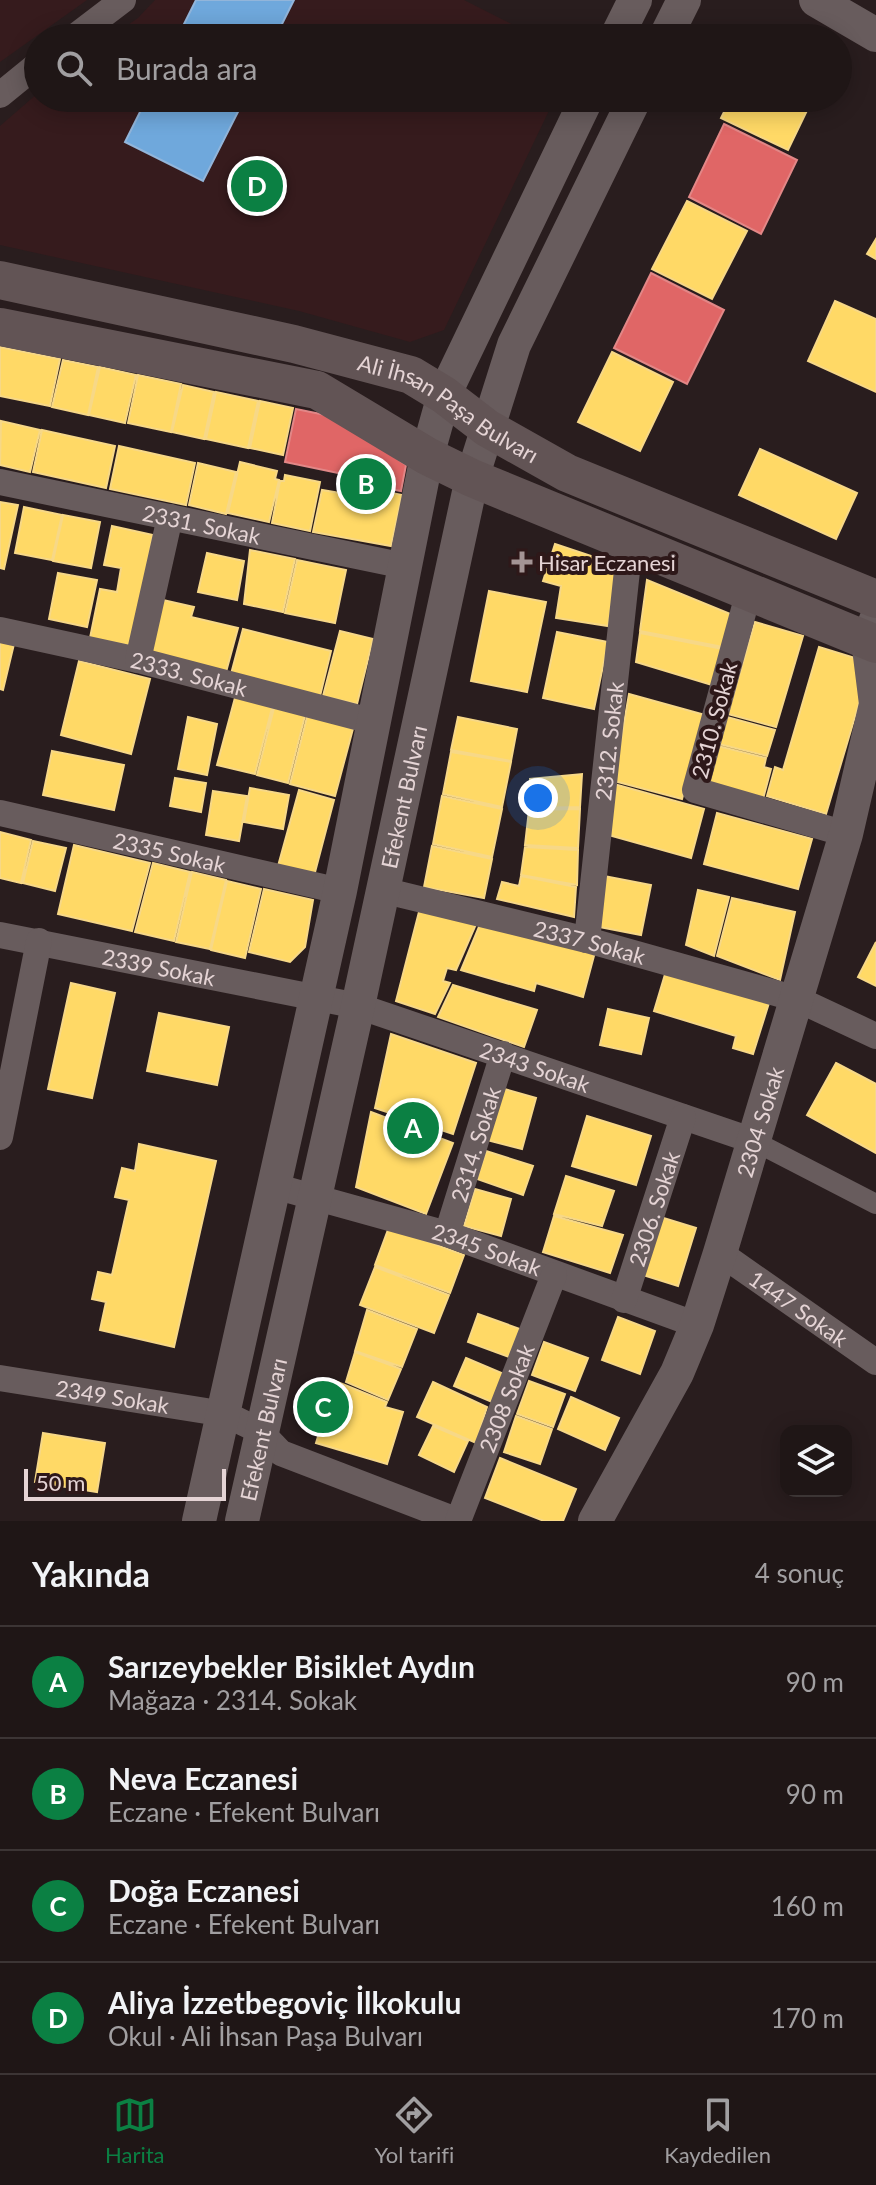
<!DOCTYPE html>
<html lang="tr">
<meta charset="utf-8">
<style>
body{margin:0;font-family:Lato,sans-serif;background:#271f1f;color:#f1f3f6}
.controls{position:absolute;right:24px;bottom:24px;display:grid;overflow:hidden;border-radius:16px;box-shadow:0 4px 20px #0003}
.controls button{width:72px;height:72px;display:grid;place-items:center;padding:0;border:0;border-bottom:2px solid #3c3535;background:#1f1616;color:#f1f3f6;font:40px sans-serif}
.scale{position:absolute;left:24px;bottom:20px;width:202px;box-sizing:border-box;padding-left:8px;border:4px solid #e5d4d5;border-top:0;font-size:22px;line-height:28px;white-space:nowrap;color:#e5d4d5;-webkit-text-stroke:6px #2e1819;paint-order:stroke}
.you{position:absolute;left:538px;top:798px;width:28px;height:28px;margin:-20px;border:6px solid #fff;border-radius:50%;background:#1a73e8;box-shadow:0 0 0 12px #1a73e833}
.badge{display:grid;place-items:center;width:52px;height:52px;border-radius:50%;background:#0b8043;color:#fff;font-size:26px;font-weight:700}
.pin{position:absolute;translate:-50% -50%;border:4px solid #fff;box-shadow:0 2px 8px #0006}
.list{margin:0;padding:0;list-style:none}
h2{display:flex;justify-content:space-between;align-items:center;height:104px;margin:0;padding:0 32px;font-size:34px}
h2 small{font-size:26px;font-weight:400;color:#a19fa1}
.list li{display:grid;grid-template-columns:52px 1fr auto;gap:24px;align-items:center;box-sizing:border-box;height:112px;padding:0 32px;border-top:2px solid #3c3535}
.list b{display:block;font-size:30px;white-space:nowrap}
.list p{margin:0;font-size:26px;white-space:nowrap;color:#a19fa1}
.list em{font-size:26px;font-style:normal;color:#a19fa1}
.icon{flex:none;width:44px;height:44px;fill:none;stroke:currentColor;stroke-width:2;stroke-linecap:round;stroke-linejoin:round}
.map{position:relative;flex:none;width:876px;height:1521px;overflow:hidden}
.search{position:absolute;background:#1f1616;box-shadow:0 4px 20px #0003;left:24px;right:24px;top:24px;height:88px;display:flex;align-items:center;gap:20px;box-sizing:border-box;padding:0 28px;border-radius:44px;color:#a19fa1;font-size:30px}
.sheet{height:552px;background:#1f1616}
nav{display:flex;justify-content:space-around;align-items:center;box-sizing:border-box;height:112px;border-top:2px solid #3c3535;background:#1f1616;font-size:22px;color:#a19fa1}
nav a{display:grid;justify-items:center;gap:4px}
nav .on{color:#0b8043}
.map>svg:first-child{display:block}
</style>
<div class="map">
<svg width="876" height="1521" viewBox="0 0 876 1521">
<rect width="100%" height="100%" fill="#291d1e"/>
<path fill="#361b1d" d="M0 0H87L0 62Z
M155 0H464L539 38H109L138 18Z
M38 93V98H555L444 330 410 342 299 311 0 245V126Z"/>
<path fill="#ffd966" stroke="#f7d887" stroke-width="2" d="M731 98H813L788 150 721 118Z
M687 201 747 231 712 299 652 269Z
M876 239V259L867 254Z
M835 301 876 319V392L808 361Z
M0 347 60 359 50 406 0 396Z
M612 352 673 382 640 451 578 422Z
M63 360 98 367 88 415 52 407Z
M100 367 136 375 125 423 89 415Z
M138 375 181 384 171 432 128 423Z
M183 385 214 392 204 439 172 432Z
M216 392 258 401 248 448 206 439Z
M260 401 293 408 283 455 250 448Z
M1 421 40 430 30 472 0 465Z
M42 430 115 446 106 488 33 472Z
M119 446 195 463 186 505 110 489Z
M760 449 857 493 836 539 739 495Z
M240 462 277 471 275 479 279 480 269 522 228 513Z
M198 463 236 472 226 514 189 505Z
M285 475 320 482 310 531 272 523 280 481H284Z
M342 483 402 495 391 546 313 532 322 490 340 493Z
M0 502 18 505 4 569 0 568Z
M24 507 62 515 52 560 15 553Z
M63 515 100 522 91 568 53 561Z
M112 526 153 535 131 646 90 638 100 589 117 592 121 568 104 565Z
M555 544 618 565 608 626 556 618 561 586 543 581Z
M250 550 295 559 283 612 244 604Z
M207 553 244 561 237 600 198 592Z
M297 560 346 570 335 623 285 613Z
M58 573 97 580 87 627 49 619Z
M647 580 733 615 723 647 640 631Z
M489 591 546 602 527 692 471 681Z
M163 600 194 607 191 617 238 628 226 672 150 654Z
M755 622 803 636 776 727 728 714Z
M243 629 331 651 320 696 231 674Z
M340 631 373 639 357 704 323 696Z
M557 632 608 642 594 709 543 698Z
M640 633 723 649 712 685 636 662Z
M0 641 14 644 3 690 0 689Z
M819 647 871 663 826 814 767 796 775 767 783 770Z
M79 661 150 679 131 754 61 735Z
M236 694 273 704 255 774 217 765Z
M629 694 705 715 682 799 614 781Z
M275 704 306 712 288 783 257 775Z
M308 713 354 725 335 796 290 784Z
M188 717 217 724 207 775 178 769Z
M458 717 517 729 511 761 451 750Z
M727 717 775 730 767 756 719 744Z
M718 746 766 758 764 767 771 769 763 799 708 783Z
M52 751 124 765 114 810 43 795Z
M451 752 511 762 502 807 443 794Z
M582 774 580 807 529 808 530 779Z
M175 778 206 783 201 812 170 806Z
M614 784 704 809 691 858 605 834Z
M250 788 289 795 283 829 244 822Z
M299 790 334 800 314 876 278 866Z
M213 791 247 796 239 841 206 835Z
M442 796 502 809 492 857 433 844Z
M580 809 578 848 525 845 529 810Z
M717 813 812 839 798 889 704 864Z
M0 832 31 840 21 883 0 878Z
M33 841 66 848 55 891 23 883Z
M74 845 150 863 132 931 58 914Z
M432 846 492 859 484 898 424 887Z
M525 847 578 850 577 885 521 875Z
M153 863 190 872 174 941 135 932Z
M192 872 226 880 210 949 176 942Z
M521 876 576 887 574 917 497 899 502 882 519 886Z
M604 876 651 885 641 935 594 926Z
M227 881 261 889 245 958 211 950Z
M264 889 313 900 305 947 290 962 249 952Z
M698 890 729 897 714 956 686 945Z
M732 898 795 912 780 980 717 956Z
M420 908 477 922 456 970 447 968 443 981 450 983 435 1014 396 1001Z
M481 922 595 952 583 997 536 983 534 991 461 970Z
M876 942V986L858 977Z
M666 971 769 1003 753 1054 733 1048 736 1036 654 1011Z
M71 983 115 993 92 1098 48 1089Z
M453 985 537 1010 524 1047 438 1017Z
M608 1009 649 1018 641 1054 600 1045Z
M159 1013 229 1027 217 1085 147 1071Z
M391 1034 476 1063 453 1134 375 1108Z
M836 1063 876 1084V1153L807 1115Z
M501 1088 536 1098 522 1149 487 1140Z
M371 1112 453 1143 426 1214 356 1187Z
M587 1116 651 1136 636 1185 572 1166Z
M139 1144 216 1161 174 1347 100 1330 106 1302 92 1299 98 1272 112 1275 129 1200 115 1197 122 1168 135 1171Z
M486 1151 533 1166 523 1195 477 1179Z
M566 1176 614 1191 602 1226 554 1214Z
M475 1189 511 1199 501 1236 464 1226Z
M554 1216 623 1235 610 1273 543 1252Z
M657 1216 696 1228 678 1286 640 1274Z
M389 1227 464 1255 450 1293 375 1265Z
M375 1267 449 1295 434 1333 360 1305Z
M367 1310 417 1329 402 1367 355 1351Z
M478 1314 520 1329 509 1357 468 1342Z
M618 1317 655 1331 640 1374 602 1360Z
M544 1342 588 1358 575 1391 532 1375Z
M355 1352 401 1369 388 1400 346 1382Z
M466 1358 504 1374 492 1402 454 1386Z
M335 1381 387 1402 385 1407 403 1412 387 1464 316 1443Z
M529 1381 565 1394 553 1427 517 1414Z
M433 1382 487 1407 476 1443 417 1417Z
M571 1397 619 1418 605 1450 558 1429Z
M516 1416 552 1429 540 1464 504 1452Z
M433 1426 468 1441 454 1472 419 1455Z
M43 1433 105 1443 97 1492 35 1482Z
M500 1458 576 1489 563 1521H544L485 1498Z"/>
<path fill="#e06666" stroke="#e28787" stroke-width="2" d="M724 124 797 160 761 234 689 197Z
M651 273 724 310 687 384 614 348Z
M296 409 335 417 406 465 401 491 341 480 343 474 285 462Z"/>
<path fill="#6fa8dc" stroke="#92b5da" stroke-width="2" d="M196 0H294L275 38H177Z
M147 98H245L203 181 125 142Z"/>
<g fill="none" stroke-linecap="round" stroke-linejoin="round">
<path stroke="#685c5d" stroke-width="20" d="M754 1141 876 1204"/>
<g stroke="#685c5d" stroke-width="26">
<path d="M73 38 123 0"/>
<path d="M0 95 38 64"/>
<path id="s1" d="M0 482 405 566"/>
<path d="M749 591 695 790 846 834"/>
<path id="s2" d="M0 630 138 660 375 722"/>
<path d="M138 660 170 517"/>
<path id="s3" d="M0 813 340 891"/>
<path id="s4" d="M382 890 587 940 797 999 876 1036"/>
<path id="s5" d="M0 935 358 1006 754 1141"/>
<path id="s6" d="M587 940 630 543"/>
<path d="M0 1137 39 941"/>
<path id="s7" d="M274 1186 447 1234 697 1325"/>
<path id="s8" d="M447 1234 503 1054"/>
<path id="s9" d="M720 1253 876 1362"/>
<path id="s10" d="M624 1300 683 1117"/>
<path id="s11" d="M0 1378 225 1414 260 1431 281 1453 458 1521"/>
<path id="s12" d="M458 1521 554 1275"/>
</g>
<g stroke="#685c5d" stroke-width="34">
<path d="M816 0 876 35"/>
<path d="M616 38 635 0"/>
<path d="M665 38 684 0"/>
<path d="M199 1521 340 891 427 456 444 395 587 98"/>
<path id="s13" d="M242 1521 358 1006 472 478 514 345 635 98"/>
<path id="s14" d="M595 1521 677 1373 697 1325 720 1253 846 834 876 704 868 640 876 620"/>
</g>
<g stroke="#625455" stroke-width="38">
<path id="s15" d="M0 280 294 344 411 375 444 395 487 428 567 473 876 599"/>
<path d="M0 327 317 390 427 456 472 478 876 644"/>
</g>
</g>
<path fill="#a39495" stroke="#2e1819" stroke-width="3" d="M518 550h8v8h8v8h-8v8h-8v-8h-8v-8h8z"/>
<g text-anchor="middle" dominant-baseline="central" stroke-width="8" stroke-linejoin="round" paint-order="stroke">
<g font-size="22" fill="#e5d4d5" stroke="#2e1819">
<text stroke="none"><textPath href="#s15" startOffset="470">Ali İhsan Paşa Bulvarı</textPath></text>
<text stroke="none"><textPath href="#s1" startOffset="206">2331. Sokak</textPath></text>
<text stroke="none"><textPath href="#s2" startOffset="194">2333. Sokak</textPath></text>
<text transform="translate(714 720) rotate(-75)">2310. Sokak</text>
<text stroke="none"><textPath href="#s6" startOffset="200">2312. Sokak</textPath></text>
<text stroke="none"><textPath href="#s13" startOffset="742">Efekent Bulvarı</textPath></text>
<text stroke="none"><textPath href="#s3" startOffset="174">2335 Sokak</textPath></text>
<text stroke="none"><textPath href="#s4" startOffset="214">2337 Sokak</textPath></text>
<text stroke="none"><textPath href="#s5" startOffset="162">2339 Sokak</textPath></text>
<text stroke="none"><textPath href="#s5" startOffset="552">2343 Sokak</textPath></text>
<text stroke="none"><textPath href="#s14" startOffset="434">2304 Sokak</textPath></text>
<text stroke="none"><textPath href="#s8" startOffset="94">2314. Sokak</textPath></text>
<text stroke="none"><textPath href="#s10" startOffset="96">2306. Sokak</textPath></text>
<text stroke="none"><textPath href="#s7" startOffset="222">2345 Sokak</textPath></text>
<text stroke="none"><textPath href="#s9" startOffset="96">1447 Sokak</textPath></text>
<text stroke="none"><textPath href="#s11" startOffset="114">2349 Sokak</textPath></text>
<text stroke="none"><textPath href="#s12" startOffset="132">2308 Sokak</textPath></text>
<text stroke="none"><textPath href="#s13" startOffset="94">Efekent Bulvarı</textPath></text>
</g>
<g font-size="22" fill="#e5d4d5" stroke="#2e1819" text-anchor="start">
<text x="538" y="562">Hisar Eczanesi</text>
</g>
</g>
</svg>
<div class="controls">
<button><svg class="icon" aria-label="layers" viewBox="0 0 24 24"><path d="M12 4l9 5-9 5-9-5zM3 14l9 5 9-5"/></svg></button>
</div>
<div class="scale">50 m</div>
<div class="you"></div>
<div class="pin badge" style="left:413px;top:1128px">A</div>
<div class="pin badge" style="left:366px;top:484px">B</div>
<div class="pin badge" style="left:323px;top:1407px">C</div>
<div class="pin badge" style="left:257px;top:186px">D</div>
<div class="search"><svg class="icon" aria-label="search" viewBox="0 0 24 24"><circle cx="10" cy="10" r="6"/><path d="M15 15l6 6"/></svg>Burada ara</div>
</div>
<section class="sheet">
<h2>Yakında<small>4 sonuç</small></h2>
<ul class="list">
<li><span class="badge">A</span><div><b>Sarızeybekler Bisiklet Aydın</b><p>Mağaza · 2314. Sokak</p></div><em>90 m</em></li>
<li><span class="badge">B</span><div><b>Neva Eczanesi</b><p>Eczane · Efekent Bulvarı</p></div><em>90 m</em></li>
<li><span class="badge">C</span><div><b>Doğa Eczanesi</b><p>Eczane · Efekent Bulvarı</p></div><em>160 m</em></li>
<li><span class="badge">D</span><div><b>Aliya İzzetbegoviç İlkokulu</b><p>Okul · Ali İhsan Paşa Bulvarı</p></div><em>170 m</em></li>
</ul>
</section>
<nav>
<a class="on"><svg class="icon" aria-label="map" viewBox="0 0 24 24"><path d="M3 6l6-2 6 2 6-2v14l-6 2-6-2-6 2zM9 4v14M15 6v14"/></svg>Harita</a>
<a><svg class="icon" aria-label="directions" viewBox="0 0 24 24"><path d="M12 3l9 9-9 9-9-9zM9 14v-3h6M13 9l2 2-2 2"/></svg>Yol tarifi</a>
<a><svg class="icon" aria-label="saved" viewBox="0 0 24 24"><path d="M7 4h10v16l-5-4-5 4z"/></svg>Kaydedilen</a>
</nav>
